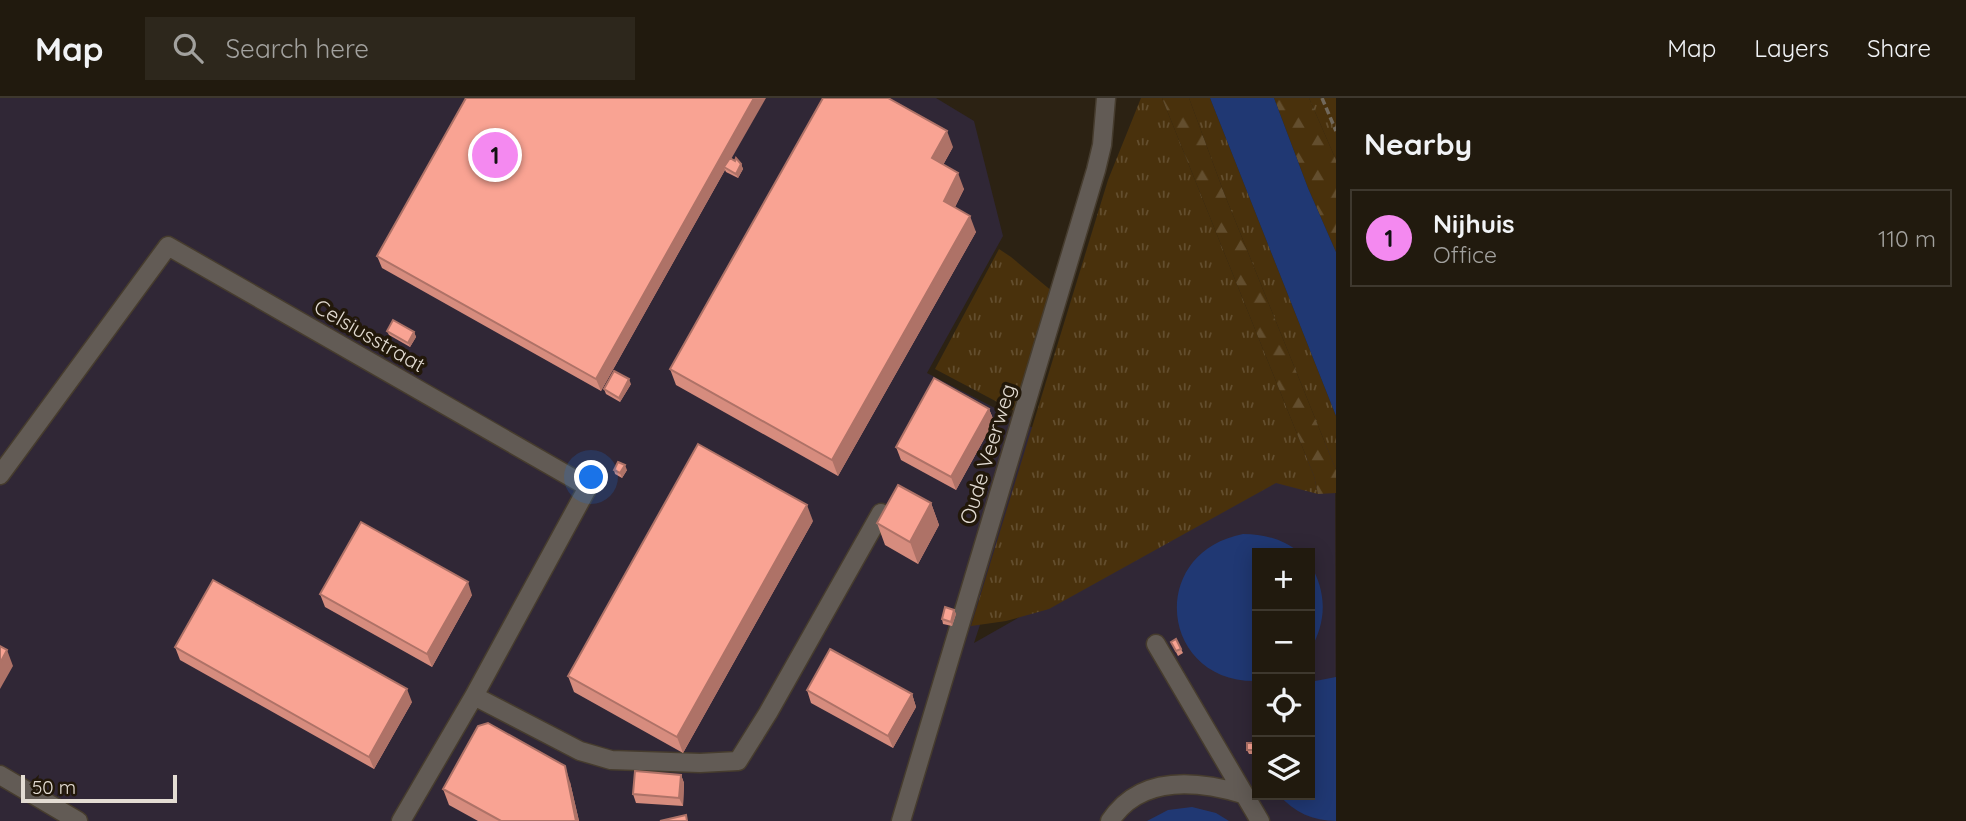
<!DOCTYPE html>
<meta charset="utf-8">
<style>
body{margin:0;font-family:Quicksand,sans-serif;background:#2d271c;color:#f1f3f6}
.controls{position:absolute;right:21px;bottom:21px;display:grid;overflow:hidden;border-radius:0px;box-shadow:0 4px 18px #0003}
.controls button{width:63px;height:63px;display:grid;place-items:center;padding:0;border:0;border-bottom:2px solid #3e382e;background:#211a0e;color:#f1f3f6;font:35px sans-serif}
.scale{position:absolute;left:21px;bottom:18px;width:156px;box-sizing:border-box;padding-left:7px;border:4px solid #e3dcd3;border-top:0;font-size:19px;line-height:24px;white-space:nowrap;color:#e3dcd3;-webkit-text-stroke:5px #22180a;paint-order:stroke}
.you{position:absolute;left:592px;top:380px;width:24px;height:24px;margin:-18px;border:5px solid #fff;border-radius:50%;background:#1a73e8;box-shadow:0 0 0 10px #1a73e833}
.badge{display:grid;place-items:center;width:46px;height:46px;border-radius:50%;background:#f489f0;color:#111;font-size:23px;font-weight:700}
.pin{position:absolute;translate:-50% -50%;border:4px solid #fff;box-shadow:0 2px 7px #0006}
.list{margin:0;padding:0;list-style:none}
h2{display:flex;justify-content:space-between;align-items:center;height:91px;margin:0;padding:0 28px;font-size:30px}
h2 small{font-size:23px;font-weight:400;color:#a2a19e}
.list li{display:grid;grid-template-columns:46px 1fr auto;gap:21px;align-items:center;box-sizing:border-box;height:98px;margin:0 14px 14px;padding:0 14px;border:2px solid #3e382e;border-radius:0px}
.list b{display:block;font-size:26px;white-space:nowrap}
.list p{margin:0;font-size:23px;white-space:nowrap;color:#a2a19e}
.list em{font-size:23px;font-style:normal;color:#a2a19e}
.icon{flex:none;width:38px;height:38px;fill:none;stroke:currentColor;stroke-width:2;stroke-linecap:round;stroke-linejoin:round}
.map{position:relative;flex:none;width:1336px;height:723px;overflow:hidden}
header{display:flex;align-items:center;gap:42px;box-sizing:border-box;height:98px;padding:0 35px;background:#211a0e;border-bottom:2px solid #3e382e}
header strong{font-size:33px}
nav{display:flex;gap:38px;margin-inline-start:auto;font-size:24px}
.search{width:490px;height:63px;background:#2d271c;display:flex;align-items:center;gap:18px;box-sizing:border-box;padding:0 24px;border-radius:0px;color:#a2a19e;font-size:26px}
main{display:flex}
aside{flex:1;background:#211a0e}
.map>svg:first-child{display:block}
</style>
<header>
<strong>Map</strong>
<div class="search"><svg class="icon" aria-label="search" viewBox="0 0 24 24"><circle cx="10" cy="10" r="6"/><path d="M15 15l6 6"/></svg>Search here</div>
<nav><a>Map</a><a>Layers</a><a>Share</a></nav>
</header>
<main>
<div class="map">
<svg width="1336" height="723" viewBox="0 0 1336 723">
<defs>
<pattern id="grass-tufts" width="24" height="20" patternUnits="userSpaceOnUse" patternTransform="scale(1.75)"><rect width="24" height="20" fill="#49310c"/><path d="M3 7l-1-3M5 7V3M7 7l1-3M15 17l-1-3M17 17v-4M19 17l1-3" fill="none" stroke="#634e2e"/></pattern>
<pattern id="forest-firs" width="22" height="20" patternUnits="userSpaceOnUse" patternTransform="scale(1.75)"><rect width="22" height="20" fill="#49310c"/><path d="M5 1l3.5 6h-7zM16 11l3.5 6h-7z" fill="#634e2e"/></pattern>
</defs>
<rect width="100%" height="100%" fill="#2c2213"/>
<path fill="#302736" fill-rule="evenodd" d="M0 0H936L974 23 1003 138 927 275 1043 335 974 545 1335 339 1336 723H0ZM1257 455H1310V697H1257Z"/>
<path fill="url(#grass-tufts)" d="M1141 0H1162L1314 378 1318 396 1276 385 1049 511 1006 523 971 528 1108 82Z
M1189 0H1210L1336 318V372L1224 95Z
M1309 0H1336V62Z
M999 151 1011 159 1053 194 1018 315 935 271Z"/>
<path fill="url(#forest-firs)" d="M1162 0H1189L1224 95 1336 372V395L1318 396 1314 378Z
M1274 0H1309L1336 62V154L1308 90Z"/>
<path fill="#203873" d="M1210 0H1274L1308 90 1336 154V318Z
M1243 436C1264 436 1283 441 1300 455H1257V583C1160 585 1146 455 1243 436Z
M1310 466C1327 494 1327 524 1310 552Z
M1336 579V723C1313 723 1294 714 1279 697H1310V584Z
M1192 709 1216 715 1229 723H1147L1168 712Z"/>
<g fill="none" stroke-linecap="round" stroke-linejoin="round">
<defs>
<path id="minor" d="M0 377 168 148 588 389 474 598 401 723
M1156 546 1260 723
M474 598 580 653 611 662 700 665 738 663 768 615 881 415
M0 677 78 723
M901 723 1096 72 1102 47 1106 0
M1110 723C1140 677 1196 682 1243 696"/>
</defs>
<use href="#minor" stroke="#463c2e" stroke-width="21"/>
<path stroke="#71685b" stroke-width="3.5" stroke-dasharray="7 3.5" stroke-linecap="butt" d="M1322 0 1336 33"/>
<use href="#minor" stroke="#625b55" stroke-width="18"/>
</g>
<path fill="#d68c7e" d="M953 49 943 67 964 91 955 109 976 134 838 378 676 287 670 271Z
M732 61 741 66 743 71 738 80 726 74 725 72 601 293 382 170 377 158Z
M387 233 414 234 416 239 410 249 389 237Z
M631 286 620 304 606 296 604 291Z
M989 311 994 323 956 392 901 362 896 349Z
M614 372H627L622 380 615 376Z
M931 405 939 427 918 466 885 447 877 425Z
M813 423 683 655 574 594 568 578Z
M320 496 472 497 432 569 325 509Z
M954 512 956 516 952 528 943 526 942 521Z
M1171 544 1181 551 1183 555 1178 558Z
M175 549 412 604 374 671 180 562Z
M807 592 912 596 916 609 893 650 811 605Z
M1254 649V656H1249L1247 652Z
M681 677 684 685 683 708 636 705 633 696Z
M570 684 579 723H478L449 707 443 691Z"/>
<path fill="#ae7267" d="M754 0H766L726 70 724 69 725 72 601 293 596 281Z
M947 33 953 49 938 76 932 60Z
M741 66 743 71 738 80 736 76Z
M958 75 964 91 950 119 944 103Z
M970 118 976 134 838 378 832 362Z
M414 234 416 239 410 249 408 245Z
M629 281 631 286 620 304 619 300Z
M989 311 994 323 956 392 951 379Z
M625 367 627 372 622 380 620 375Z
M931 405 939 427 918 466 910 444Z
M807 407 813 423 683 655 677 639Z
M468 484 472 497 432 569 427 556Z
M954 512 956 516 952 528 951 524Z
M7 552 13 568 0 591V565Z
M407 591 412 604 374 671 369 659Z
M912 596 916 609 893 650 888 638Z
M565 668 570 684 579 723H576Z
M681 677 684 685 683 708 679 700Z"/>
<path fill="#f9a393" stroke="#ae7267" stroke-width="2" d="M466 0H754L596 281 377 158Z
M823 0H888L947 33 932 60 958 75 944 103 970 118 832 362 670 271Z
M730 60 735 63 736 60 741 66 736 76 724 69Z
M393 222 414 234 408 245 387 233Z
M614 273 629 281 619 300 604 291Z
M934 280 989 311 951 379 896 349Z
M698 346 807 407 677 639 568 578Z
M618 364 625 367 620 375 614 372Z
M898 387 931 405 910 444 877 425Z
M361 424 468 484 427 556 320 496Z
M213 482 407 591 369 659 175 549Z
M945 509 954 512 951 524 942 521Z
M1176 541 1181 551 1176 553 1171 544Z
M0 548 7 552 0 565Z
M830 551 912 596 888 638 807 592Z
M488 625 565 668 576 723H501L443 691 478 628Z
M1247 645H1253V652H1247Z
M635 673 681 677 679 700 633 696Z
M686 717 687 723H660Z"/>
<g text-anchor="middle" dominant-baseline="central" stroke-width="7" stroke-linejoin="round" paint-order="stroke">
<g font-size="21" fill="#e3dcd3" stroke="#22180a">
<text transform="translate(370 237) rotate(30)">Celsiusstraat</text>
<text transform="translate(987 356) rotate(-73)">Oude Veerweg</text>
</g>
</g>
</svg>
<div class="controls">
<button>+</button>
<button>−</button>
<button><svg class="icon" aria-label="locate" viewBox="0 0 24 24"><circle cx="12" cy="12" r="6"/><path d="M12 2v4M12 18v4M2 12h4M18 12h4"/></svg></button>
<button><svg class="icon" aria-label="layers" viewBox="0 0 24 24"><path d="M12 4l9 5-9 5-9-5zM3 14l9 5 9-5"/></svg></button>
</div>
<div class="scale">50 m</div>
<div class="you"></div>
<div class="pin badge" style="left:495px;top:57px">1</div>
</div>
<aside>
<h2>Nearby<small></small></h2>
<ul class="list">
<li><span class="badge">1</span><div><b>Nijhuis</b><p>Office</p></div><em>110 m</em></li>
</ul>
</aside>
</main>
